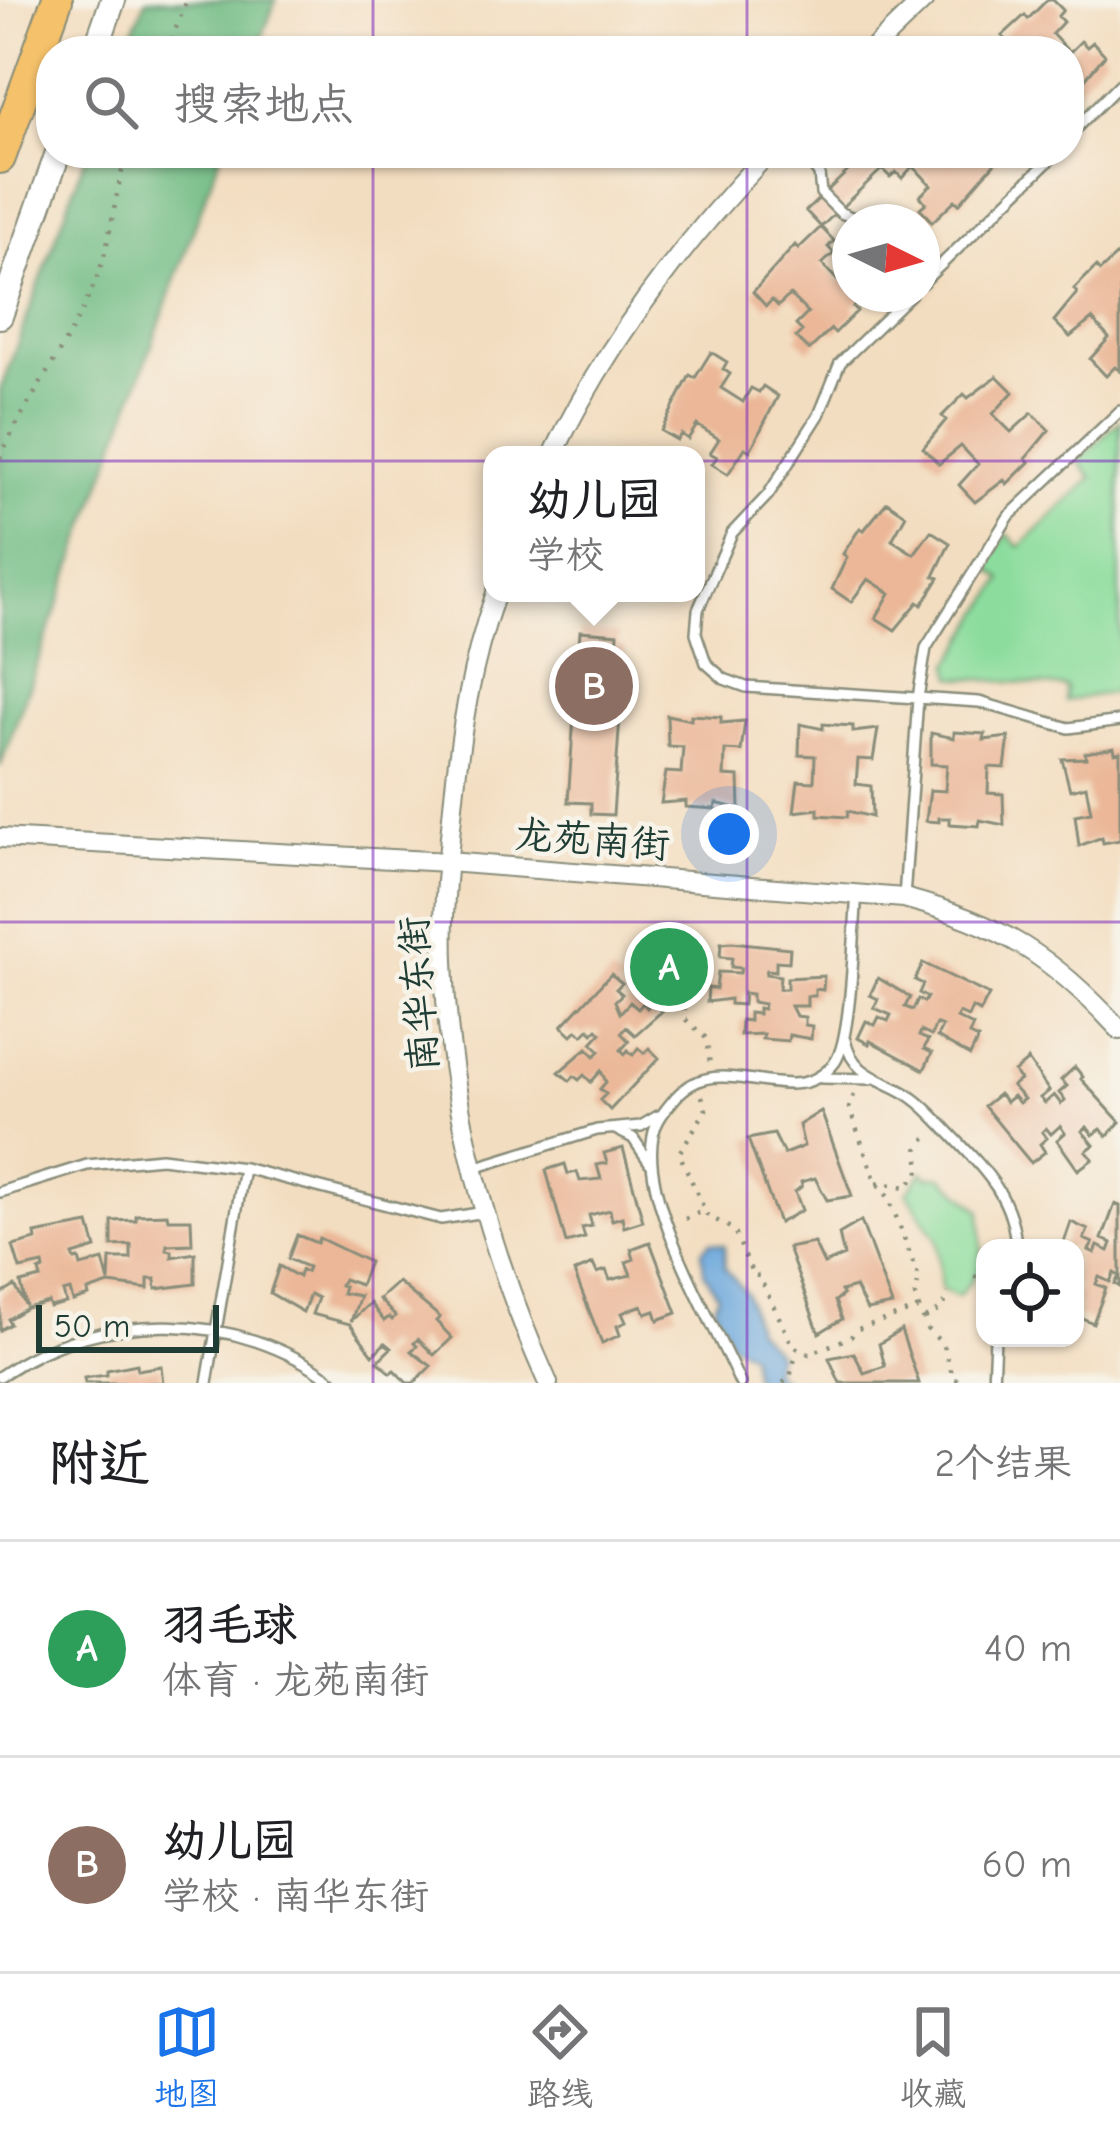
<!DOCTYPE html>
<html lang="zh">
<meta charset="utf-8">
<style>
body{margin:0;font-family:"Comic Neue","LXGW WenKai TC",sans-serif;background:#f6f6f6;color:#202124}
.controls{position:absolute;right:36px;bottom:36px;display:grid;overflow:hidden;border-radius:24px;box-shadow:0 3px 9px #0004}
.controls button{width:108px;height:108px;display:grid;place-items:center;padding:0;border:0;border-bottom:3px solid #e0e0e0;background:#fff;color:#202124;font:60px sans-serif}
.compass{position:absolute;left:832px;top:204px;width:108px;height:108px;border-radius:50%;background:#fff;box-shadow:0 3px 9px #0004;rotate:95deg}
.scale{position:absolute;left:36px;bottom:30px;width:183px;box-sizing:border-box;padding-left:12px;border:6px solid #1f3d34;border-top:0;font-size:33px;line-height:42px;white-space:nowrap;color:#1f3d34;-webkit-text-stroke:9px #f7f3e8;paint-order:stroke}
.you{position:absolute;left:729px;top:834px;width:42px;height:42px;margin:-30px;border:9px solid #fff;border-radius:50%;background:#1a73e8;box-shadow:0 0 0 18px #1a73e833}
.badge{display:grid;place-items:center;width:78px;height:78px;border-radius:50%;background:#1a73e8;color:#fff;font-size:39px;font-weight:700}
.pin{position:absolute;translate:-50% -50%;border:6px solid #fff;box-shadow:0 3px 12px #0006}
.popup{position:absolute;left:483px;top:446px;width:222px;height:156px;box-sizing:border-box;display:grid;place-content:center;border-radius:24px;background:#fff;filter:drop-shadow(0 3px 9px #0005);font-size:39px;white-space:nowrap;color:#757577}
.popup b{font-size:45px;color:#202124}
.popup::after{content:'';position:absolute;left:50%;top:100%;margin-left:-24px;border:24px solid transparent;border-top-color:#fff}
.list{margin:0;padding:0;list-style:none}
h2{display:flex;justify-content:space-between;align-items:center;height:156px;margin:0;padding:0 48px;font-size:51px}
h2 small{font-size:39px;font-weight:400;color:#757577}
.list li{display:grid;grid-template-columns:78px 1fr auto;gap:36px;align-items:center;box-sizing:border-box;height:216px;padding:0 48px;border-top:3px solid #e0e0e0}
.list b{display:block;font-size:45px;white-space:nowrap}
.list p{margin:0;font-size:39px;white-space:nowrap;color:#757577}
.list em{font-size:39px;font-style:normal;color:#757577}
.icon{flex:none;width:66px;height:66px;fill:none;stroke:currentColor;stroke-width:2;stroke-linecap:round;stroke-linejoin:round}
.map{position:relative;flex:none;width:1120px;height:1383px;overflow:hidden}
.search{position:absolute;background:#fff;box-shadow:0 3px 9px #0004;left:36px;right:36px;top:36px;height:132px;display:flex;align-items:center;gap:30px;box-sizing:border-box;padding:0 42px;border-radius:48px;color:#757577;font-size:45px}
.sheet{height:588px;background:#fff}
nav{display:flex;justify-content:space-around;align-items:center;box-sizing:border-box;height:168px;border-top:3px solid #e0e0e0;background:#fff;font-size:33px;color:#757577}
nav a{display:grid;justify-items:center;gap:6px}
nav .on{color:#1a73e8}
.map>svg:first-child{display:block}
</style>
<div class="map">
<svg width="1120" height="1383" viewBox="0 0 1120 1383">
<rect width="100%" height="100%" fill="#f7f3e8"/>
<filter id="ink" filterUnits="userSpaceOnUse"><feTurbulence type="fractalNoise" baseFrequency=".00833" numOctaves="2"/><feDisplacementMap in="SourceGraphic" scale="24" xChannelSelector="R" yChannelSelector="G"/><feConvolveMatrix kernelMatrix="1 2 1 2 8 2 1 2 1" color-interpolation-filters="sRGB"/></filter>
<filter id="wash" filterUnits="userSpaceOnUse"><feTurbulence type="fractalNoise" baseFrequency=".004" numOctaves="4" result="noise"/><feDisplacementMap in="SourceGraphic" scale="48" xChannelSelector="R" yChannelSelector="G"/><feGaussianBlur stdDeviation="2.7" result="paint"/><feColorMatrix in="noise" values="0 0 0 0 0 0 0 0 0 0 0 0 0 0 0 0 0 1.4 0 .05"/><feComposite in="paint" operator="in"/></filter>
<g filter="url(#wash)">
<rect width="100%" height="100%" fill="#f3ddc0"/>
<path fill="#8cdd9d" stroke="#568d68" stroke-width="3" d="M1120 421V691L1066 701V687L953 677 950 664 1003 579 986 566 1007 534 1020 547 1092 478 1078 461Z
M641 949 700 952 698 985 639 982Z
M923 1172 927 1177 941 1176 981 1210 982 1266 958 1297 941 1289 937 1240 907 1192Z"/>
<path fill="#71bc84" stroke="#487c5c" stroke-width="3" d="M146 0H276L257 51H124Z
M87 153H221L0 767V391Z"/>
<path fill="#6ca7dd" stroke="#467288" stroke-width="3" d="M710 1242 724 1245 725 1268 746 1293 756 1329 777 1353 772 1371 787 1383H758L753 1376 750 1354 730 1342 714 1306 718 1295 704 1272 702 1251Z"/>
<g id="blocks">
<path fill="#ebb798" d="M1047 0H1053L1063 10 1058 16 1063 22 1052 34 1068 51H994L1006 40 1002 36 1025 15 1028 19Z
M1081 41 1087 47 1093 42 1105 55 1069 98V53Z
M867 153 877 163 888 153H996L1000 157 959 204 955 200 932 222 920 208 926 203 920 196 931 185 913 166 902 178 896 172 890 177 882 169 821 227 834 241 828 247 834 253 822 264 840 283 850 273V294H867L853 307 857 311 835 333 831 329 809 350 796 337 802 331 796 325 808 313 790 295 778 306 772 300 766 306 753 292 795 245 798 249 821 227 806 211Z
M1117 255 1120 259V371L1115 367 1106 376 1090 359 1109 338 1092 319 1070 337 1054 321 1077 293 1074 289 1096 267 1100 271Z
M711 352 727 362 723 369 730 374 721 388 743 402 751 388 759 392 763 386 778 396 750 451 745 448 728 474 712 464 717 457 710 453 719 439 697 425 688 439 681 434 677 440 661 431 690 375 695 378Z
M997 376 1013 392 993 414 1011 432 1032 413 1049 430 1026 458 1029 462 1007 484 1004 480 975 502 959 485 978 464 961 446 939 464 923 448 946 420 942 416 964 394 968 398Z
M887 502 906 515 892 540 914 554 931 531 950 543 934 576 939 578 922 605 918 602 895 630 876 618 890 593 868 579 851 602 832 589 847 557 843 554 860 528 864 530Z
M580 631 618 634 617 646 625 647 613 815 591 814V803L568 802Z
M667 715 691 720V715L721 717V723L745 721 741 751 725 750 724 776 739 777 740 809 716 803 715 809 686 807V801L661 803 666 772 681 773 683 747 668 746Z
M800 724 823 729V724L853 726V732L878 729 873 760 858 759 856 784 871 786 872 817 848 811 847 817 818 815V809L794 812 798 781 814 782 815 756 799 755Z
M954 732 985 734 984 740 1009 737 1005 768 989 767 988 793 1003 794 1004 825 980 820 979 826 950 824V818H939V822L926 821 930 790 945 791 947 765 931 764V733L954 738Z
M1114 748 1115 753 1120 752V840L1103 843 1102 837 1079 846 1075 815 1091 812 1086 786 1070 790 1062 759 1086 758 1085 753Z
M732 942 790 948 789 962 776 961V971L767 970 766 974 780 976 779 989H787V978L824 976 823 990 815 989V996H807V1006H791L796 1016 805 1017V1025L812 1026 811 1039 789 1035 788 1041 762 1039 763 1034 740 1035 741 1020 749 1021V1013L758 1014V1008L763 1009 764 1004 752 1002V994L744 993 743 1005 730 1004V999L707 1002 708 988 716 989 718 972 740 973 741 968 731 967 732 958 720 957 721 943Z
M923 963 989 995 980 1012 972 1008 968 1017 959 1013 957 1018 973 1026 969 1035 978 1039 970 1056 937 1037 942 1027 936 1024 931 1036 921 1031 919 1036 928 1040 924 1049 932 1053 924 1070 870 1041 869 1044 858 1038 866 1021 875 1025 879 1017 888 1021 891 1015 874 1008 878 999 870 995 878 978 910 997 905 1007 913 1010 918 999 924 1002 927 997 919 993 923 984 915 980Z
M611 974 622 983 616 989 622 994 615 1001 620 1013 630 1002 638 1009 643 1003 647 1008 652 1002 662 1011 635 1035 626 1027 621 1033 629 1041 621 1050 625 1054 628 1050 633 1055 638 1048 644 1053 649 1048 659 1058 610 1110 600 1100 606 1094 600 1089 606 1082 601 1071 591 1082 584 1075 579 1080 574 1076 570 1081 559 1072 587 1048 595 1056 600 1051 592 1043 601 1033 597 1029 593 1033 589 1029 583 1035 577 1030 572 1035 562 1026Z
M1028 1060 1049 1091 1040 1098 1045 1103 1054 1095 1061 1104 1065 1100 1059 1093 1067 1086 1061 1080 1075 1067 1083 1077 1081 1079 1120 1122 1107 1136 1101 1129 1093 1135 1087 1127 1082 1131 1094 1145 1086 1151 1093 1159 1078 1170 1057 1140 1065 1133 1060 1126 1051 1134 1046 1128 1042 1132 1047 1138 1040 1144 1045 1152 1031 1163 984 1106 999 1094 1006 1102 1013 1096 1019 1103 1024 1099 1012 1086 1020 1080 1014 1072Z
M821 1111 852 1196 827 1200 815 1178 801 1182 802 1186 795 1192 802 1210 779 1223 748 1139 774 1134 784 1154 804 1146 799 1125Z
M623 1148 643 1221 624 1227 622 1217 612 1220 610 1210 589 1215 592 1226 582 1228 585 1238 566 1243 546 1170 565 1164 568 1174 577 1172 580 1181 601 1179 597 1165 607 1163 604 1153Z
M1115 1204 1120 1206V1287L1115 1284 1119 1276 1114 1273 1110 1282 1099 1277 1096 1284 1106 1288 1093 1323 1076 1315 1080 1306 1075 1304 1079 1286 1075 1284V1248H1062L1071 1222 1088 1230 1084 1239 1093 1243 1089 1250 1095 1253 1098 1246 1109 1251 1112 1243 1102 1239Z
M167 1214 168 1219H191L192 1244 167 1245V1250L172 1251V1257L195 1253V1284L156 1289 155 1279H148V1289L109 1284 88 1291 89 1296 73 1301 70 1290 63 1292 66 1303 50 1307 48 1302 27 1308 8 1319 10 1324 0 1330V1295L15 1286 26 1306 21 1283 41 1278 39 1271 44 1269 43 1264 20 1269 13 1246 36 1240 35 1234 89 1224 96 1248 73 1255 75 1260 79 1259 81 1266 103 1260 109 1282 110 1259H131V1245L112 1246V1221L136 1220V1215Z
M861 1221 892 1305 867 1310 855 1287 841 1291 843 1295 835 1301 842 1319 819 1333 788 1248 814 1243 824 1264 844 1256 839 1234Z
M297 1235 317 1243 319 1238 369 1262 360 1285 343 1279 340 1285 344 1286 342 1293 360 1296 351 1321 370 1303 384 1321 389 1317 392 1320 395 1316 379 1299 398 1282 440 1317 436 1321 452 1338 434 1355 418 1339 414 1343 417 1346 411 1351 431 1366 414 1383H407L394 1370 390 1373 378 1361 391 1348 385 1343 373 1355 350 1324 312 1314 318 1298 310 1294 303 1312 270 1293 279 1266 299 1277 301 1270 306 1272 308 1267 288 1259Z
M650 1242 677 1313 658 1320 655 1311 646 1314 642 1305 622 1313 626 1322 617 1326 620 1335 602 1343 574 1272 593 1264 597 1273 606 1270 610 1280 631 1275 626 1262 634 1259 631 1249Z
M901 1330 919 1383H840L829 1358 854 1353 864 1373 885 1366 879 1344Z
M137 1364 138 1370 161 1366 163 1383H85L84 1378 107 1375V1370Z"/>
</g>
</g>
<g filter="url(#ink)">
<use href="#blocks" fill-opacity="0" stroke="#898d7a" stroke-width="3"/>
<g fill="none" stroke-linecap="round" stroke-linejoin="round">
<defs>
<path id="service" d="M1069 135 1120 84
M803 153 819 174 821 193 841 213 864 222
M922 283 1057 153
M911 294 840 363 819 415 768 495 732 533 698 610 696 633 706 663 724 679 746 687 979 702 1069 728 1120 721
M904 898 918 698 926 648 1009 516 1120 411
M845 1040C854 1079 885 1078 913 1098 926 1107 936 1119 947 1130 980 1165 1014 1195 1016 1248
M821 1078 870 1079
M617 1130 633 1138 650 1163
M474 1168 597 1130 641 1126 658 1116
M0 1192 87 1165 161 1158 244 1168 441 1219 485 1212
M0 1376C99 1308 239 1309 335 1383
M207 1383 244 1168
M740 1383C713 1320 640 1203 653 1136 656 1120 666 1109 676 1097 722 1045 794 1117 835 1062 852 1039 854 926 857 891
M993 1383 995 1338"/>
<path id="minor" d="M871 51 924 0
M553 455C606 342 683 243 768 153
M496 593C471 662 460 734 453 806 448 857 442 910 444 961 448 1105 489 1252 548 1383
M0 838 448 862 904 898C1002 924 1052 956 1120 1030"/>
<path id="tertiary" d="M95 51 113 0
M0 316 58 153"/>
<path id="trunk" d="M0 158 57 0"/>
</defs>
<use href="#service" stroke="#898d7a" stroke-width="14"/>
<use href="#minor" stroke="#898d7a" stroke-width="22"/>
<use href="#tertiary" stroke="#898d7a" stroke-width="28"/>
<use href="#trunk" stroke="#898d7a" stroke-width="34"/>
<path stroke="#898d7a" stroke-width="4.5" stroke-dasharray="3 9" stroke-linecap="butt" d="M167 51 187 0
M0 458C26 399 68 347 93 287 112 244 113 198 127 153
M684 984 685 1019 706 1038 710 1064
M854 1095 849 1108 876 1182 889 1198 919 1278 915 1296 927 1329 942 1343 954 1379 971 1383
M702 1096 706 1110 679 1153 707 1215 734 1230 753 1275 759 1276 793 1346 809 1354 851 1337 855 1330 919 1308
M877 1183 907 1187 920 1170 918 1149 928 1135
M685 1219 705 1210
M974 1276 985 1282
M925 1318 943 1308 948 1293
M783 1383 790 1377 797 1351"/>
<use href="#service" stroke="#fff" stroke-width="9"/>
<use href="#minor" stroke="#fff" stroke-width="18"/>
<use href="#tertiary" stroke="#fff" stroke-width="24"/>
<use href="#trunk" stroke="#f5c16b" stroke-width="30"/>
</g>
</g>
<path fill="none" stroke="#7b2cbf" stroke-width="3" stroke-opacity="0.55" d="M373 0V51M747 0V51M373 153V1383M747 153V1383M0 461H1120M0 922H1120"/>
<g text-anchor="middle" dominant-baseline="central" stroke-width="9" stroke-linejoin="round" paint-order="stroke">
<g font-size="39" fill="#1f3d34" stroke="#f7f3e8">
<text transform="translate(592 840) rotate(4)">龙苑南街</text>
<text transform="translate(419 994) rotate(-94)">南华东街</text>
</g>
</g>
</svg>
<div class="controls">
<button><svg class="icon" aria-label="locate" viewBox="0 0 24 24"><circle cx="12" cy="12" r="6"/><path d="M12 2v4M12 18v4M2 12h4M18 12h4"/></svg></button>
</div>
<svg class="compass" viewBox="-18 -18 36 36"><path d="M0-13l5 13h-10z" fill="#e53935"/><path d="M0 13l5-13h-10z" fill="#757577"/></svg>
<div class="scale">50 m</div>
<div class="you"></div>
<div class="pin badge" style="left:669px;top:967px;background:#2e9e5b">A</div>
<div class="pin badge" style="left:594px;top:686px;background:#8d6e63">B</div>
<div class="popup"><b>幼儿园</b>学校</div>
<div class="search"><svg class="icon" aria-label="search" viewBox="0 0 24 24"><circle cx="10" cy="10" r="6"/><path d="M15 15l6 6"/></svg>搜索地点</div>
</div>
<section class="sheet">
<h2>附近<small>2个结果</small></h2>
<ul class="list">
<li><span class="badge" style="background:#2e9e5b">A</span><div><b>羽毛球</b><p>体育 · 龙苑南街</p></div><em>40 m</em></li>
<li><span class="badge" style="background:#8d6e63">B</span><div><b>幼儿园</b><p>学校 · 南华东街</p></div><em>60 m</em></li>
</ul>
</section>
<nav>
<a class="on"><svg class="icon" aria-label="map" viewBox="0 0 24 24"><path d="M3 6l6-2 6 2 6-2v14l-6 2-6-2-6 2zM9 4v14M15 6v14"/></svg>地图</a>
<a><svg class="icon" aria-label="directions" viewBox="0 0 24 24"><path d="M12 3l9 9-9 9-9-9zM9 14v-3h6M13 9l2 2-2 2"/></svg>路线</a>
<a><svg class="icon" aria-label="saved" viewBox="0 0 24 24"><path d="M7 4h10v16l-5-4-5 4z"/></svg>收藏</a>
</nav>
